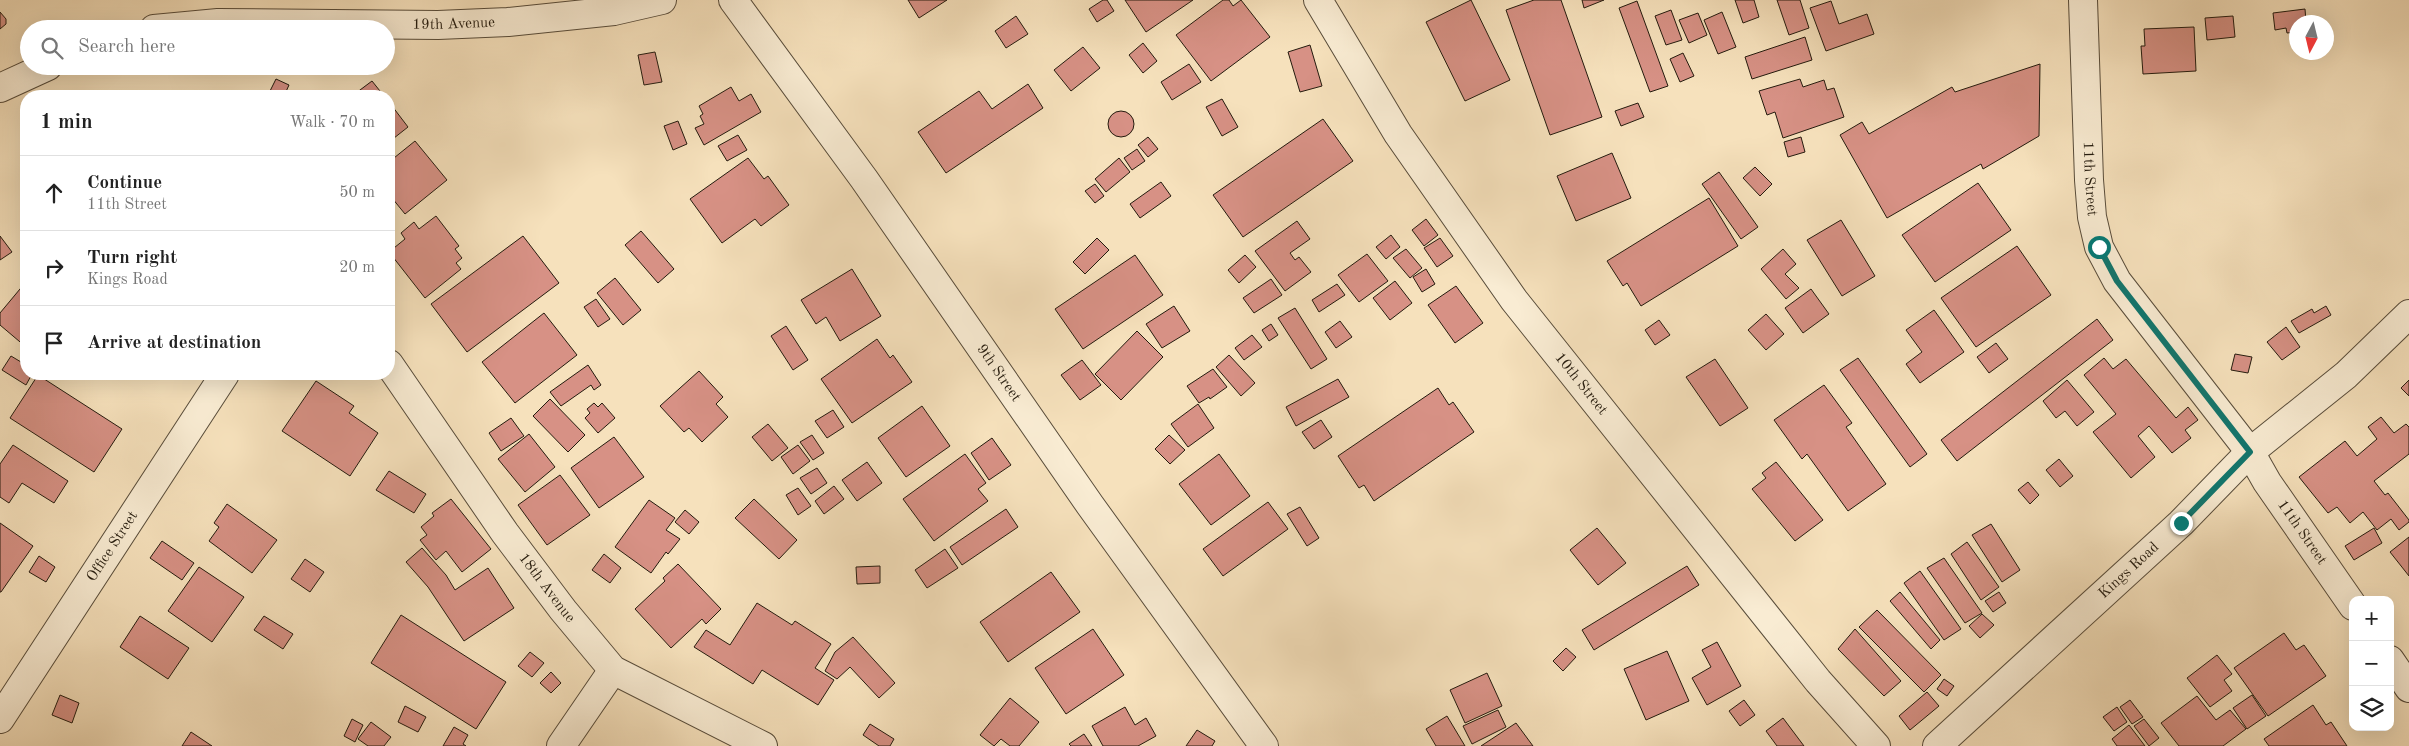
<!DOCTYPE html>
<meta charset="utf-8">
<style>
body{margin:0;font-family:"Old Standard TT",serif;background:#f6f6f6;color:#222}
.controls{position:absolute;right:15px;bottom:15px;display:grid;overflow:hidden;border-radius:10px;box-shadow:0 5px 20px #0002}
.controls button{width:45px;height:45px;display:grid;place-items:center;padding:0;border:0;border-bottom:1px solid #e0e0e0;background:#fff;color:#222;font:25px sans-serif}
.compass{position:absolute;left:2289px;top:15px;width:45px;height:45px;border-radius:50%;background:#fff;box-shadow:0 5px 20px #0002;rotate:187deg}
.stop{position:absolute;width:15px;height:15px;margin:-11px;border:4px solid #0f766e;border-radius:50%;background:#fff}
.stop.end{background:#0f766e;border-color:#fff;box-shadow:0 1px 5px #0008}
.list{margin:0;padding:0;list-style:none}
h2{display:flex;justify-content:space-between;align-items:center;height:65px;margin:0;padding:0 20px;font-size:21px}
h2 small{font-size:16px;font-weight:400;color:#767676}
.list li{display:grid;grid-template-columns:32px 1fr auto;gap:15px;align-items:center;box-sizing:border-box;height:75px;padding:0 20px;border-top:1px solid #e0e0e0}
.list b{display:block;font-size:19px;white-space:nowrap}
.list p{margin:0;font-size:16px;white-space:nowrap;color:#767676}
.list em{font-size:16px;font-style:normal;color:#767676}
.icon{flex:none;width:28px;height:28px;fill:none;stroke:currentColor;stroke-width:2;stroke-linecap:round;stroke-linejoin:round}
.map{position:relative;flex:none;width:2409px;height:746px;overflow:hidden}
.search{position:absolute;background:#fff;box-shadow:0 5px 20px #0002;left:20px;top:20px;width:375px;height:55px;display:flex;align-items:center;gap:12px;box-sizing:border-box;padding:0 18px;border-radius:28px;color:#767676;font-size:19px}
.panel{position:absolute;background:#fff;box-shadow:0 5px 20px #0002;left:20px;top:90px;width:375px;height:290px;border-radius:20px}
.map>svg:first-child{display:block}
</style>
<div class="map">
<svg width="2409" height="746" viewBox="0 0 2409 746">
<rect width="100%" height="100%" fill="#f6e1bc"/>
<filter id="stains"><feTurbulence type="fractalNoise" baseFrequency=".004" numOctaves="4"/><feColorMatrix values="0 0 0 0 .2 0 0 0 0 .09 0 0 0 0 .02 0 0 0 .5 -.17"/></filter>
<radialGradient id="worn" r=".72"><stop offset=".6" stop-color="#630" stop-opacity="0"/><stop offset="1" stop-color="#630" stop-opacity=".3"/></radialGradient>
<path fill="#d79185" stroke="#241b0e" d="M908 0H947L919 18Z
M1103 0H1107L1114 11 1097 22 1089 9Z
M1125 0H1193L1146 32Z
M1223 0H1229L1233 6 1241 0 1270 37 1211 81 1176 35Z
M1471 0 1510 80 1465 101 1426 22Z
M1534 0H1561L1602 117 1550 135 1506 10Z
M1582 0H1604L1584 8Z
M1735 0H1754L1759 17 1743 23Z
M1777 0H1800L1809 28 1789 35Z
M1637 1 1668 86 1650 92 1619 8Z
M1831 1 1839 24 1867 14 1874 34 1826 51 1810 8Z
M2305 9 2306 22H2296V32L2287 33 2286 28 2275 30 2273 13Z
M1671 10 1682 40 1666 45 1655 16Z
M0 12 6 19V24L0 29Z
M1722 12 1736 47 1718 54 1704 20Z
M1698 13 1707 35 1689 43 1679 20Z
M1016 16 1028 34 1006 48 995 31Z
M2233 16 2235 37 2207 40 2205 18Z
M2194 27 2196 71 2143 74 2141 46H2145L2144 29Z
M1805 37 1812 60 1752 79 1745 57Z
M1143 43 1157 61 1143 73 1129 55Z
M1310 45 1322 86 1300 92 1288 52Z
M1083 47 1100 68 1071 91 1054 70Z
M655 52 662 82 644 85 638 55Z
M1683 53 1694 76 1680 82 1670 59Z
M1189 64 1201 82 1172 100 1161 82Z
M2040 64 2039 136 1983 169 1981 164 1887 218 1840 135 1862 122 1869 134 1952 87 1955 92Z
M276 79 289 85 284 96 270 91Z
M1800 79 1803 87 1824 80 1827 90 1834 88 1844 117 1783 138 1775 112 1767 115 1759 91Z
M372 81 384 96H352Z
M1028 84 1043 108 946 173 918 132 979 91 992 109Z
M731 87 739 101 751 94 761 112 704 145 695 128 704 124 700 116 703 114 699 106Z
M1222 99 1238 127 1222 136 1206 107Z
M389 102 408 127 389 142Z
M1638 103 1644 117 1621 126 1615 111Z
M1108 124a13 13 0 1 1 26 0a13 13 0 1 1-26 0Z
M1323 119 1353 161 1243 237 1213 195Z
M678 121 687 144 673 150 664 126Z
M738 135 747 150 727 161 718 146Z
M1148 137 1158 149 1148 157 1138 145Z
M1801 137 1805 152 1788 157 1784 142Z
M415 141 447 180 405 214 392 198 389 201V162Z
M1137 149 1145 161 1132 170 1124 158Z
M1612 153 1631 198 1576 221 1557 176Z
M748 158 764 179 768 176 789 205 761 226 755 219 722 243 690 199Z
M1119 158 1130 172 1106 192 1095 179Z
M1755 167 1772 184 1760 196 1743 178Z
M1719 172 1758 227 1741 239 1702 184Z
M1161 182 1171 196 1140 218 1130 204Z
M1978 183 2011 230 1935 282 1902 235Z
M1095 184 1104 196 1095 203 1085 191Z
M1709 198 1738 246 1641 306 1627 283 1623 286 1607 261Z
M436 216 459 246 455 249 462 258 456 263 461 269 425 298 389 252 405 239 401 233 414 222 419 229Z
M1426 219 1438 235 1424 246 1412 230Z
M1841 220 1875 276 1842 296 1807 240Z
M1297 221 1310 239 1290 253 1295 260 1299 257 1311 272 1285 291 1255 251Z
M641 231 674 269 658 283 625 245Z
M1391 235 1400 247 1386 259 1376 247Z
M0 236 12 252 0 260Z
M523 236 559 283 467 352 431 304Z
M1097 238 1109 250 1085 274 1073 262Z
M1440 238 1453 256 1437 267 1424 248Z
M2017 246 2051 295 1976 347 1941 298Z
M1406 249 1422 268 1410 278 1393 258Z
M1783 249 1796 264 1785 274 1799 288 1786 299 1761 269Z
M1367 254 1388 281 1359 302 1338 275Z
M1135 255 1163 295 1083 349 1055 309Z
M1245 255 1256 267 1239 283 1228 270Z
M852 269 881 316 840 341 826 317 816 324 801 300Z
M1426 269 1435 284 1422 292 1413 277Z
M615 278 641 310 623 325 597 293Z
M1271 279 1282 295 1254 313 1243 298Z
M1395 281 1412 303 1390 320 1373 298Z
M25 283 26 284V347L0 325V313Z
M1337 284 1345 295 1319 312 1312 300Z
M1456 286 1483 323 1455 343 1428 305Z
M1811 289 1829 314 1803 333 1785 308Z
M596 299 610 319 598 327 584 307Z
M1174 306 1190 331 1162 348 1146 324Z
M2326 306 2331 315 2299 333 2291 321 2312 309 2314 313Z
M1295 308 1327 359 1311 369 1278 318Z
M1934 310 1964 352 1920 383 1906 364 1922 352 1906 330Z
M544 313 577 355 515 403 482 362Z
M1766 314 1784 334 1766 350 1748 330Z
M2097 319 2113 340 1957 461 1941 440Z
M1659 320 1670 335 1655 345 1645 330Z
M1340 321 1352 337 1336 348 1325 332Z
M1271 324 1278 335 1269 341 1262 330Z
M786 326 808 360 793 370 771 336Z
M2286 327 2300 347 2282 360 2267 342Z
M1137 331 1163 357 1121 400 1095 374Z
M1252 335 1262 347 1244 360 1235 348Z
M877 339 890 358 893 355 912 382 852 423 821 379Z
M1996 343 2008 359 1989 373 1977 357Z
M2235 354 2252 357 2248 373 2231 370Z
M1229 355 1255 383 1241 396 1216 367Z
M11 356 26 365V374H32L26 385 2 370Z
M1858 358 1927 454 1910 467 1840 370Z
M2104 358 2113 369 2126 359 2176 418 2188 407 2198 420 2185 430 2191 438 2172 453 2149 426 2138 436 2155 457 2131 478 2093 432 2116 414 2084 375Z
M1715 359 1748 408 1720 426 1686 377Z
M1082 360 1101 385 1080 400 1061 375Z
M588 365 601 385 594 390 591 385 561 406 550 392Z
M1213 369 1227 387 1210 399 1209 397 1199 403 1187 386Z
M699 371 723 397 716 404 728 417 702 442 689 428 684 432 660 406Z
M38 375 122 429 94 472 10 418Z
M1338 379 1349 397 1296 426 1286 407Z
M2067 380 2094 412 2077 426 2065 411 2056 418 2043 401Z
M2409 380V396L2401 388Z
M316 381 354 406 349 413 378 433 350 476 282 431Z
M1824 385 1852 423 1846 427 1886 484 1848 511 1807 454 1802 459 1774 420Z
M1438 388 1449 405 1453 402 1474 432 1374 501 1364 485 1359 488 1338 456Z
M550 399 585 435 568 452 533 416Z
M594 403 598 407 602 403 615 418 598 433 585 418 590 413 587 409Z
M1198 404 1214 428 1188 447 1171 424Z
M922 406 950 446 906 477 878 438Z
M833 410 844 427 827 438 815 421Z
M2381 417 2394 433 2406 424 2409 427V454L2374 481 2385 495 2388 493 2409 520V522L2399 530 2391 519 2377 530 2363 512 2350 523 2337 507 2328 513 2299 477 2345 441 2357 456 2377 439 2368 427Z
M511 418 524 436 501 451 489 433Z
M1321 420 1332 437 1314 449 1302 432Z
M768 424 788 448 772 461 752 437Z
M529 434 555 467 525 492 498 459Z
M812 435 824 453 813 460 800 442Z
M1169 435 1185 450 1170 464 1155 449Z
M614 437 644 477 599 508 571 468Z
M992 438 1011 465 989 480 971 453Z
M13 445 68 481 54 503 22 483 9 503 0 497V464Z
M798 445 810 461 793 474 781 457Z
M965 454 986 483 978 489 988 501 934 541 903 499Z
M1219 454 1250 496 1211 525 1179 484Z
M2059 459 2073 476 2060 487 2046 470Z
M867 462 882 483 857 501 842 480Z
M1776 462 1823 520 1795 541 1752 489 1766 478 1762 473Z
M817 468 827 483 811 494 800 478Z
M389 471 426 494 414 513 376 490Z
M560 475 590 515 547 545 518 505Z
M2028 482 2039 495 2030 504 2018 490Z
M834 486 844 499 824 514 815 501Z
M798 488 811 506 798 515 786 495Z
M451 499 491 549 462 572 446 551 436 560 420 540 427 535 421 527 434 516 432 513Z
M754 499 797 540 779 559 735 518Z
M649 500 675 518 666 530 680 539 668 554 666 552 651 573 615 547Z
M1268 502 1288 529 1223 576 1203 549Z
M227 504 277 540 252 573 209 541 219 527 214 523Z
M1300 507 1319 538 1307 546 1287 514Z
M1006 509 1018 527 962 565 950 547Z
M685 510 699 522 689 534 675 522Z
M0 523 33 546 1 592H0Z
M1991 524 2020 570 2002 582 1972 535Z
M1597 528 1626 563 1598 585 1570 550Z
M2374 528 2382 543 2354 560 2345 546Z
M2409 537V576L2390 552Z
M162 541 194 563 182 580 150 558Z
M1967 542 1999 587 1981 600 1951 554Z
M422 548 446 575 455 590 488 568 514 608 464 641 428 587 406 562Z
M945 549 958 568 927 588 915 570Z
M604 554 621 568 610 583 592 570Z
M39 556 55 567 46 582 29 572Z
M1944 558 1982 613 1965 623 1927 568Z
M305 559 324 572 310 592 291 579Z
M678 564 721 609 706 624 702 619 671 648 635 609 665 581 663 578Z
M880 566V583L857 584 856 567Z
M1687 566 1699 585 1594 650 1582 630Z
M199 567 244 597 212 642 168 611Z
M1920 571 1961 629 1944 640 1904 583Z
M1051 572 1080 612 1008 662 980 622Z
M1900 592 1940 640 1931 649 1890 601Z
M1999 592 2006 603 1993 612 1985 601Z
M757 603 792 625 795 621 831 644 815 668 834 680 818 705 762 670 753 684 694 647 706 630 730 645Z
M1877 610 1941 675 1924 692 1859 627Z
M1982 614 1994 625 1980 638 1969 626Z
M401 615 506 682 476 729 371 663Z
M140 616 189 648 168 679 120 647Z
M264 616 293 634 283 649 254 630Z
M1093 629 1124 675 1066 714 1035 668Z
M1855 629 1901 681 1884 696 1838 649Z
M2284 633 2296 650 2304 645 2326 676 2268 716 2234 668Z
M853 637 895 683 879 698 850 667 837 679 825 671 835 652Z
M1717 642 1741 686 1707 705 1692 678 1711 667 1702 650Z
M1566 648 1576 657 1563 671 1553 661Z
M1667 651 1689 701 1646 720 1624 669Z
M530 652 544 663 532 677 518 666Z
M2217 655 2232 674 2224 680 2232 691 2210 707 2187 678Z
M551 672 561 683 551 693 540 683Z
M1487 673 1502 706 1465 723 1450 690Z
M1944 679 1954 686 1947 696 1937 689Z
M1927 692 1939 706 1910 730 1899 716Z
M60 695 79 703 72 723 52 715Z
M2252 695 2266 716 2247 729 2233 708Z
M2197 696 2216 720 2230 710 2246 729 2223 746H2179L2161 723Z
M1010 698 1039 722 1019 746H1010L1001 739 994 746 980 735Z
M1744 700 1755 715 1740 726 1729 711Z
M2130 700 2143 717 2132 724 2120 707Z
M2313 705 2326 725 2331 722 2347 746H2269L2264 739Z
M405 706 426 717 418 732 398 722Z
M1125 707 1135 725 1146 718 1156 736 1138 746H1103L1092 726Z
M2117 707 2127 722 2114 731 2103 717Z
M1498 710 1506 727 1472 744 1463 726Z
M1447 716 1465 746H1436L1426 729Z
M1783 718 1804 746H1777L1766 731Z
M352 719 363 725 355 742 344 736Z
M2144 719 2159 738 2149 746 2134 726Z
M371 722 391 737 384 746H368L358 739Z
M1516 723 1533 746H1481Z
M870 724 894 739 890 746H879L863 735Z
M2129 725 2145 746H2117L2112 739Z
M454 727 468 735 463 744 466 746H443Z
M1197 730 1215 741 1212 746H1186Z
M191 732 212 746H182Z
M1084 734 1092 746H1071L1069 744Z"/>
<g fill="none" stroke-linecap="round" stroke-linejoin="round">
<defs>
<g id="minor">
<path id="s1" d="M733 0 864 179 1090 505 1264 746"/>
<path id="s2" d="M1318 0 1398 134 1514 300 1818 681 1876 746"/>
<path id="s3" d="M2083 0 2089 180 2092 217 2099 247 2117 281 2250 452 2267 482 2353 606"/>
<path id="s4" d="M154 29 218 23 438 25 508 22 614 11 662 0"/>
<path d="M0 88 48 66"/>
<path id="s5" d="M389 364 505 533 563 610 613 670 763 746"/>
<path d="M2390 660 2409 688"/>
<path id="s6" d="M0 719 225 374"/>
<path d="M561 746 613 670"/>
<path id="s7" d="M1937 746 2181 523 2250 452 2346 375 2409 314"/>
</g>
</defs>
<use href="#minor" stroke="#584c3a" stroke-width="30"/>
<use href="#minor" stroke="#f9ecd3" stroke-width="28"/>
</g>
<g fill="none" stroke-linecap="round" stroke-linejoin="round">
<path stroke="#0f766e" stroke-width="6" d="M2099 247 2117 281 2250 452 2181 523"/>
</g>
<g text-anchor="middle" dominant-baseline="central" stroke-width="5" stroke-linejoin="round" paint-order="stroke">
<g font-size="15" fill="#241b0e" stroke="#f9ecd3">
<text stroke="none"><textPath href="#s4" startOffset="300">19th Avenue</textPath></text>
<text stroke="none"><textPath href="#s3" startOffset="179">11th Street</textPath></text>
<text stroke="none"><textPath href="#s1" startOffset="458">9th Street</textPath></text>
<text stroke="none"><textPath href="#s2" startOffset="466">10th Street</textPath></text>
<text stroke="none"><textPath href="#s3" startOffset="599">11th Street</textPath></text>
<text stroke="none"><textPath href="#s6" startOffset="206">Office Street</textPath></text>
<text stroke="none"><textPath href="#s7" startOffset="260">Kings Road</textPath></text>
<text stroke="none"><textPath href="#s5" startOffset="274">18th Avenue</textPath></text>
</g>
</g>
<rect width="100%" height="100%" filter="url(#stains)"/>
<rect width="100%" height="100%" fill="url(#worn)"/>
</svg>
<div class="controls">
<button>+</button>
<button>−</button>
<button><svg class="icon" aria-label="layers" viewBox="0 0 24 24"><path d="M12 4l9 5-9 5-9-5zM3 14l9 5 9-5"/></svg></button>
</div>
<svg class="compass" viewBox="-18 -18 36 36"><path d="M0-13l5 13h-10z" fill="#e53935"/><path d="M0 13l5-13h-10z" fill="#767676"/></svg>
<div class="stop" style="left:2099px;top:247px"></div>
<div class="stop end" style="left:2181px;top:523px"></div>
<div class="search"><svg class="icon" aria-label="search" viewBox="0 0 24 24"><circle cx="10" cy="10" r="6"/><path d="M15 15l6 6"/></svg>Search here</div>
<section class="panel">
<h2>1 min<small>Walk · 70 m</small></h2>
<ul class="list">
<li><svg class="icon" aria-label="ahead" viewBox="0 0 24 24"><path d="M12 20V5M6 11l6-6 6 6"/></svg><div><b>Continue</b><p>11th Street</p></div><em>50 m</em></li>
<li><svg class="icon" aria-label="right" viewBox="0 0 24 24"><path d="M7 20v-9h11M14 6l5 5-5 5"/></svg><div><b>Turn right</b><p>Kings Road</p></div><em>20 m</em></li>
<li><svg class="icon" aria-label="arrive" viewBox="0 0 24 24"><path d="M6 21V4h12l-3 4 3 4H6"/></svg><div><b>Arrive at destination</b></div></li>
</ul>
</section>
</div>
